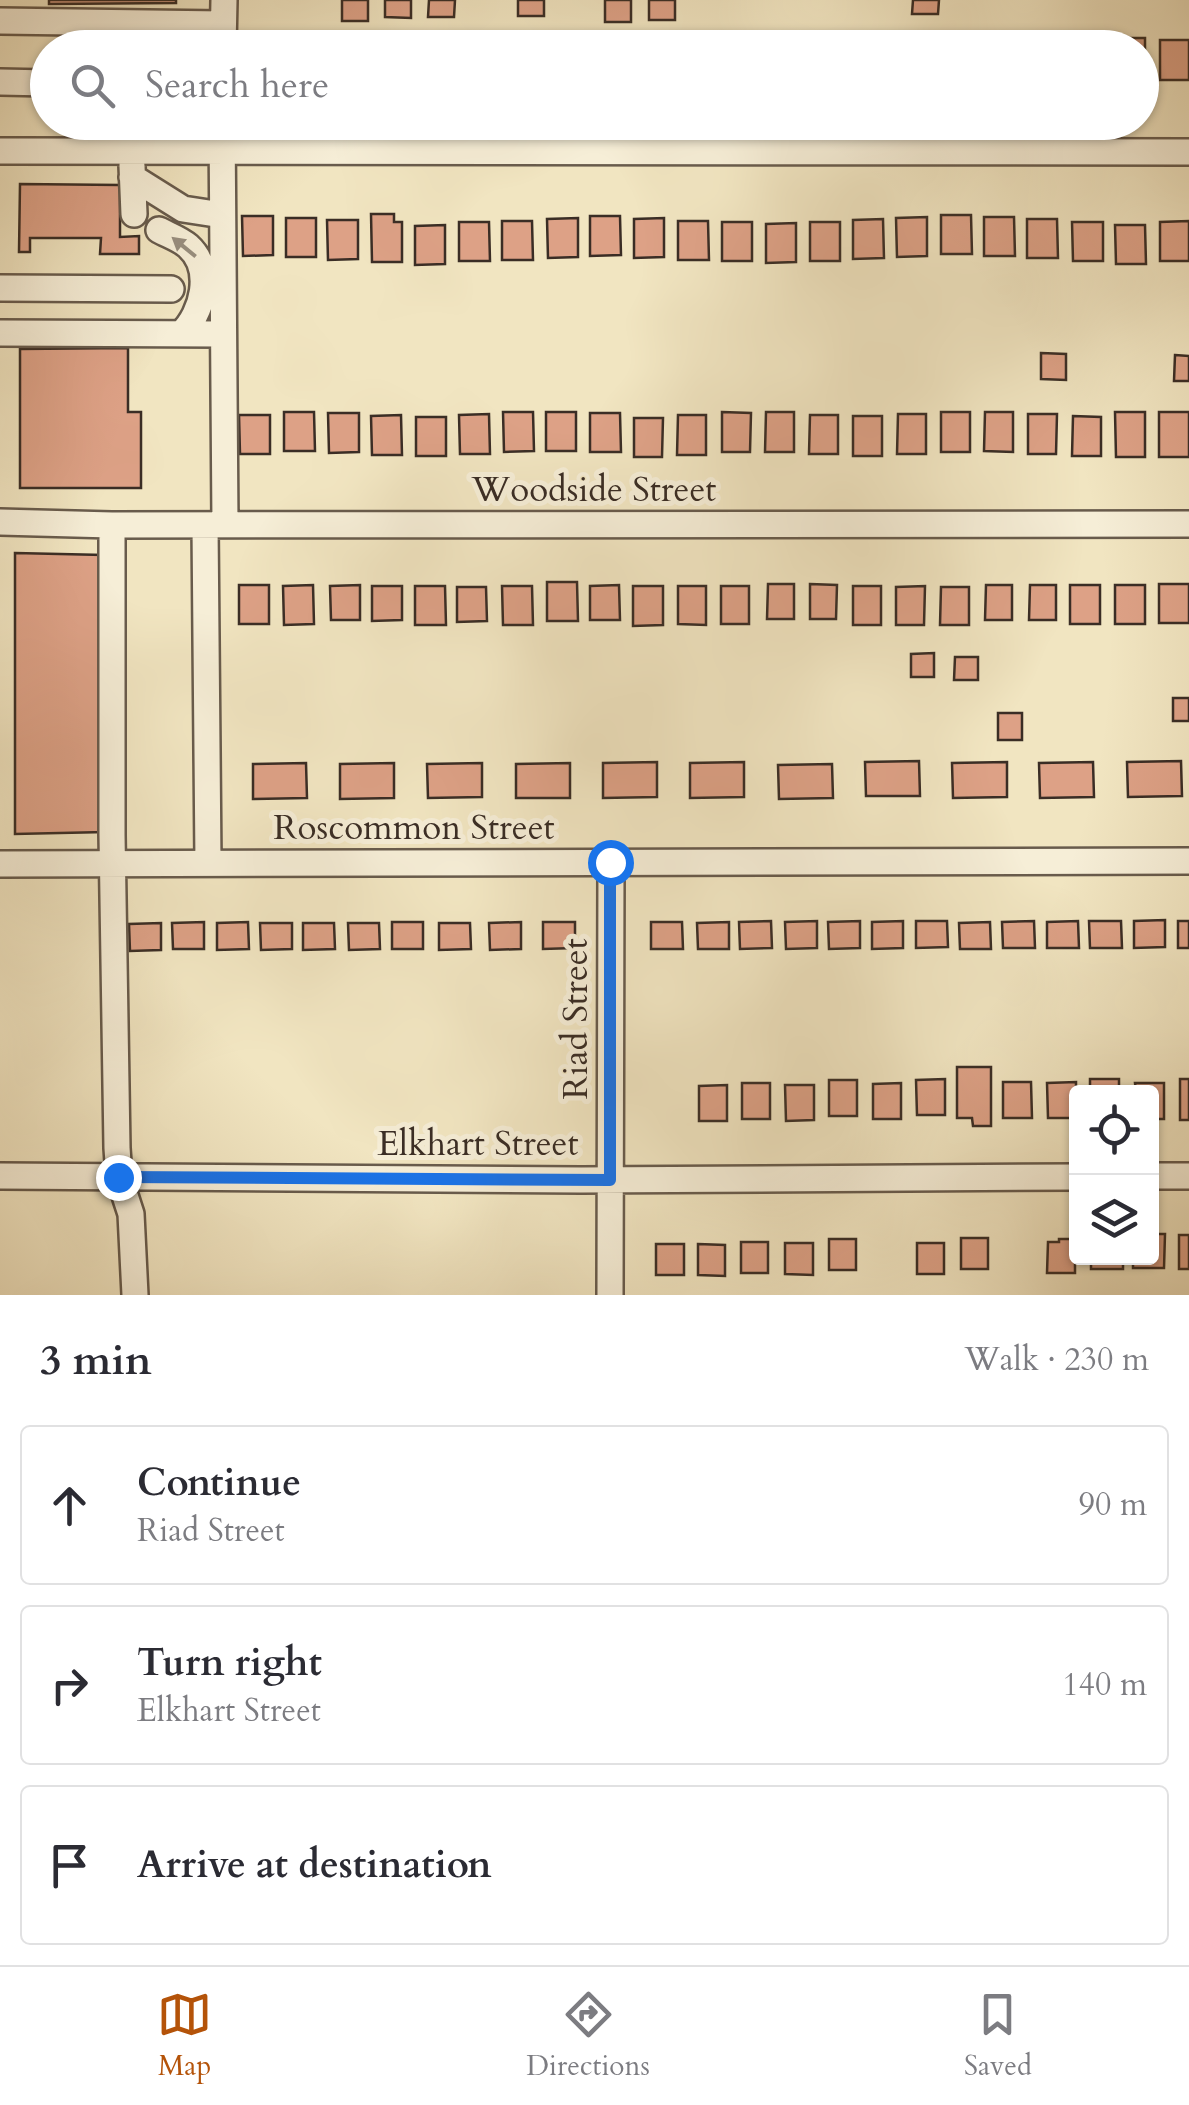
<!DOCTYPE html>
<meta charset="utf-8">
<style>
body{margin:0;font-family:Cardo,serif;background:#f2f2f3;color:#2b2b33}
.controls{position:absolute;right:30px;bottom:30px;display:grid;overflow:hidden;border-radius:10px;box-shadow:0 2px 8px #0004}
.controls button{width:90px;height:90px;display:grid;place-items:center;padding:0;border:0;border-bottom:2px solid #e1e1e2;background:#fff;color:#2b2b33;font:50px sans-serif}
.stop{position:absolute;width:30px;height:30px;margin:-22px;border:8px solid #1a73e8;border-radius:50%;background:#fff}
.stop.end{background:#1a73e8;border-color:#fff;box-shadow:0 2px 10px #0008}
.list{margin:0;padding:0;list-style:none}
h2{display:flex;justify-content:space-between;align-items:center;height:130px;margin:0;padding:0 40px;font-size:42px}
h2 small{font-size:32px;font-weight:400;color:#7c7c81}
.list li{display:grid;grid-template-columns:65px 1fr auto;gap:30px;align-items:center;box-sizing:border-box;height:160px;margin:0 20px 20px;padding:0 20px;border:2px solid #e1e1e2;border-radius:10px}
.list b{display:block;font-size:38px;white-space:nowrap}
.list p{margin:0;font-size:32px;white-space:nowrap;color:#7c7c81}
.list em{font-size:32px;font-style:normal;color:#7c7c81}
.icon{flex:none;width:55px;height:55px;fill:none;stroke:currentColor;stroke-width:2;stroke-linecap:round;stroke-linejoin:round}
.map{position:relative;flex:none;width:1189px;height:1295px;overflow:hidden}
.search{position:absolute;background:#fff;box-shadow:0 2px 8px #0004;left:30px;right:30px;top:30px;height:110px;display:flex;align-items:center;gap:25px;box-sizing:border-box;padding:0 35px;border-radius:55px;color:#7c7c81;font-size:38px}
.sheet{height:670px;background:#fff}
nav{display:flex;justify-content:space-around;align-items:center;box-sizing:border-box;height:140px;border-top:2px solid #e1e1e2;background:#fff;font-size:28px;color:#7c7c81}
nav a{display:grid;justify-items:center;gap:5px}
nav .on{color:#b45309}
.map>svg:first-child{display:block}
</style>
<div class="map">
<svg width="1189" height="1295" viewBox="0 0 1189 1295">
<rect width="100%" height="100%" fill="#f1e5c1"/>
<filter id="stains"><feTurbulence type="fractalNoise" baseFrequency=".002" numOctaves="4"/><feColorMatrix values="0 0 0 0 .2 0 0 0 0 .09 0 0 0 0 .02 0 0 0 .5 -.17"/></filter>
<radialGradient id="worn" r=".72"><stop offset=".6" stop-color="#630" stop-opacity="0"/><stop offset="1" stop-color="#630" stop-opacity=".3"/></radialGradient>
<path fill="#dda186" stroke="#3a2d25" stroke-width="2.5" d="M49 0H176V3L49 4Z
M342 0H368V21H342Z
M385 0H411V18L385 17Z
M429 0H455L454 17H428Z
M518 0H544V16H518Z
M605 0H631V22H605Z
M649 0H675V20H649Z
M913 0H939L938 14H912Z
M417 38H446V48H417Z
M766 38H796V48H766Z
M1116 38H1145V77H1142V48H1116Z
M372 39H402V48H372Z
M723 39H752V48H723Z
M1160 40H1189V80H1160Z
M20 184 120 185V237L139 236V254H100L101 238H30V252H19Z
M371 214H394V222H402V262H372Z
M941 215H971L972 254H941Z
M242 216H273V255L243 256Z
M590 216H620L621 255 590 256Z
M927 217V256L897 257 896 218Z
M984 217H1014L1015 256H984Z
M286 218H316V257H286Z
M578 218V257L548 258 547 219Z
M664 218V257L634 258V219Z
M883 219 884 258 853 259V220Z
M1027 219H1057L1058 258H1027Z
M327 220H358V259L328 260Z
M502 221H532L533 260H502Z
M678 221H708L709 260H678Z
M1189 221V261H1160V222Z
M459 222H489L490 261H459Z
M722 222H752V261H722Z
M810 222H840V261H810Z
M1072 222H1103V261H1073Z
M796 223V262L766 263V224Z
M445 225V264L415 265V226Z
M1115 225H1145L1146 264H1116Z
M128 348V412H141V488H20V349Z
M1041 353 1066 354V380L1041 379Z
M1175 355 1189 356V381H1174Z
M284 412H314L315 451H284Z
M503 412H533L534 451 504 452Z
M546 412H576V451H546Z
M722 412 751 413 750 452H722Z
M766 412H794V452H765Z
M941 412H970V452H941Z
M985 412H1013V452L984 451Z
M1115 412H1145V457H1116Z
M1159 412H1189V457H1159Z
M328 413H359V452L329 453Z
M590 413H620L621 452H590Z
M489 414 490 454H460L459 415Z
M898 414H926V454H897Z
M1028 414H1057L1056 454H1028Z
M239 415H270V454H240Z
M401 415 402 455H372L371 416Z
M678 415H706V455H677Z
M810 415H838V454H809Z
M853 416H882V456H853Z
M1073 416 1101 417V456H1072Z
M416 417H446V456H416Z
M634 418H663L662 457H634Z
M15 553 104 555 105 832 15 834Z
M547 582H577L578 621H547Z
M768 584H794V619H767Z
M810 584 837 585 836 619H810Z
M1159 584H1189V623H1159Z
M239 585H269V624H239Z
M313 585 314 624 284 625 283 586Z
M360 585V620H331L330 586Z
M619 585 620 620H590V586Z
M986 585H1012V620H985Z
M1030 585H1056V620H1029Z
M1070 585H1100V624H1070Z
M1115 585H1145V624H1115Z
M372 586H402V620L372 621Z
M415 586H445L446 625H415Z
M502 586H532L533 625H503Z
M633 586H663V625L633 626Z
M678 586H706V625L678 624Z
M721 586H749V624H721Z
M853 586H881V625H853Z
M925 586 924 625H896V587Z
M457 587H486L487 621 457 622Z
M941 587H969V625H940Z
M934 653V677H911V654Z
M955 657H978V680H954Z
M1173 698H1189V721H1173Z
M998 713H1022V740H998Z
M919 761 920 796H866L865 762Z
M1181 761 1182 796 1128 797 1127 762Z
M657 762V797L603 798V763Z
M744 762V797L690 798V763Z
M1007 762V797L953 798 952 763Z
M1093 762 1094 797 1040 798 1039 763Z
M306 763 307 798 253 799V764Z
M394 763V798L340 799V764Z
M482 763V797L428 798 427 764Z
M570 763V798H516V764Z
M832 764 833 798 779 799 778 765Z
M1165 920V947L1134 948V921Z
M771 921 772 948 740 949 739 922Z
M817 921V948L786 949 785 922Z
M860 921V948L829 949 828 922Z
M903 921V948L872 949V922Z
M916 921H947L948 947 916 948Z
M1034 921 1035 948H1003L1002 922Z
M1078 921 1079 948H1047V922Z
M1089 921H1121L1122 948H1090Z
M1178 921H1189V948H1178Z
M204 922V949H173L172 923Z
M248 922 249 949 217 950V923Z
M392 922H423V949H392Z
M521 922V949L490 950 489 923Z
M543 922H575V948L543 949Z
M651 922H682L683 949H651Z
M729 922V949H698L697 923Z
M990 922 991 949H960L959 923Z
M161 923V950L130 951 129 924Z
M260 923H292V949L261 950Z
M303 923H334L335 949 303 950Z
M348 923H379L380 949 349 950Z
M439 923H470L471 949 439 950Z
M957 1067H991V1126H973L972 1118H957Z
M945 1079V1115H917L916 1080Z
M1090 1079H1119V1092H1090Z
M1180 1079H1189V1120H1180Z
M829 1080H857V1116H829Z
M1003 1082H1031L1032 1118H1003Z
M1076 1082V1118H1048L1047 1083Z
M742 1083H770V1119H742Z
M901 1083V1119H873V1084Z
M1135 1083H1164V1119H1152V1092H1136Z
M727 1085V1121H699V1086Z
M785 1085H814V1120L786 1121Z
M1152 1234H1165L1164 1268H1133V1258H1152Z
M1179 1235H1189V1269H1179Z
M961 1238H988V1269H961Z
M829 1239H856V1270H829Z
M1059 1239H1075V1273H1047L1048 1242H1059Z
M741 1242H768V1273H741Z
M785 1243H813V1275L785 1274Z
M917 1243H944V1274H917Z
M656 1244H684V1275H656Z
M698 1244 725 1245V1276L698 1275Z
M1091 1258H1123V1269H1091Z"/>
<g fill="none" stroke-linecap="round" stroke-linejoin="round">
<defs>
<path id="minor" d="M0 21 223 24
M223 48 224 0
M0 82 48 83
M222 122 225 525
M0 151 1189 152
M132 166 134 214
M132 177 183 209 222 215
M159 230C168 235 180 239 188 246 214 269 203 313 181 334
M0 288 171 289
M0 333 221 334
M0 522 112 525 1189 524
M112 525V835L117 1148 119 1177 131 1214 135 1295
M205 525 208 863
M0 864 1189 861
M0 1176 581 1180 1076 1177
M1152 1176H1189
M610 1295 611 863"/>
</defs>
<use href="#minor" stroke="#685b4c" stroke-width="30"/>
<use href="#minor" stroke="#f6eed7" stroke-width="25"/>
</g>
<defs><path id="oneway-solid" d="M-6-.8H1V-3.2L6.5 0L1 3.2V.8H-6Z" transform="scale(2.5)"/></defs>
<use fill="#988e7e" href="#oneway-solid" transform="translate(184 247) rotate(-141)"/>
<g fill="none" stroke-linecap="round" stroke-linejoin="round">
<path stroke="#1a73e8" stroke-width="12" d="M118 1177 610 1180V862"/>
</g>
<g text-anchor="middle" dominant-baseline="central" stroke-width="10" stroke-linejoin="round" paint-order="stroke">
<g font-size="35" fill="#3a2d25" stroke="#f6eed7">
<text x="594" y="490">Woodside Street</text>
<text x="414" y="828">Roscommon Street</text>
<text transform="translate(576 1019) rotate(-90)">Riad Street</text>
<text x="478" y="1144">Elkhart Street</text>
</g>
</g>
<rect width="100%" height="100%" filter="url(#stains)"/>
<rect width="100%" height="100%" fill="url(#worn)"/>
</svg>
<div class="controls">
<button><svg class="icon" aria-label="locate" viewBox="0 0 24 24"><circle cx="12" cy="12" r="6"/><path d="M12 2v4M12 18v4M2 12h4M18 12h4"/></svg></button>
<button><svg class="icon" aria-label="layers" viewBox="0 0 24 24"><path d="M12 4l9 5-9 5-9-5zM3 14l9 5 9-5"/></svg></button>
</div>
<div class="stop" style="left:610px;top:862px"></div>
<div class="stop end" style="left:118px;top:1177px"></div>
<div class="search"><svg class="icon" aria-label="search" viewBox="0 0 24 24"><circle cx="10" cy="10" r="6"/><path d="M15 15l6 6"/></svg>Search here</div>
</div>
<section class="sheet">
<h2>3 min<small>Walk · 230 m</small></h2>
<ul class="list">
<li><svg class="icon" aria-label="ahead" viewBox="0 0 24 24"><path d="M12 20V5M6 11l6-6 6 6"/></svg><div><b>Continue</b><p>Riad Street</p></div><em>90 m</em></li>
<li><svg class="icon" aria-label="right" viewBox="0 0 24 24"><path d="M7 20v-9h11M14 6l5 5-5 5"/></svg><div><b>Turn right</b><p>Elkhart Street</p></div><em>140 m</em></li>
<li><svg class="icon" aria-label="arrive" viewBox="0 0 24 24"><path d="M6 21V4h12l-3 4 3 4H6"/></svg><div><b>Arrive at destination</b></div></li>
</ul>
</section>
<nav>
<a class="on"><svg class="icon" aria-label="map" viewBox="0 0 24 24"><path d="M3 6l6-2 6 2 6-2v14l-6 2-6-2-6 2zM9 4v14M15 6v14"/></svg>Map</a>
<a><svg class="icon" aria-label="directions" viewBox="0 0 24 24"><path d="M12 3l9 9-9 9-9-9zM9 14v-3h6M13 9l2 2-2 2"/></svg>Directions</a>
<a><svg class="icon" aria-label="saved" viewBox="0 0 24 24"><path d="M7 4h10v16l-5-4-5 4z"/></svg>Saved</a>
</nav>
